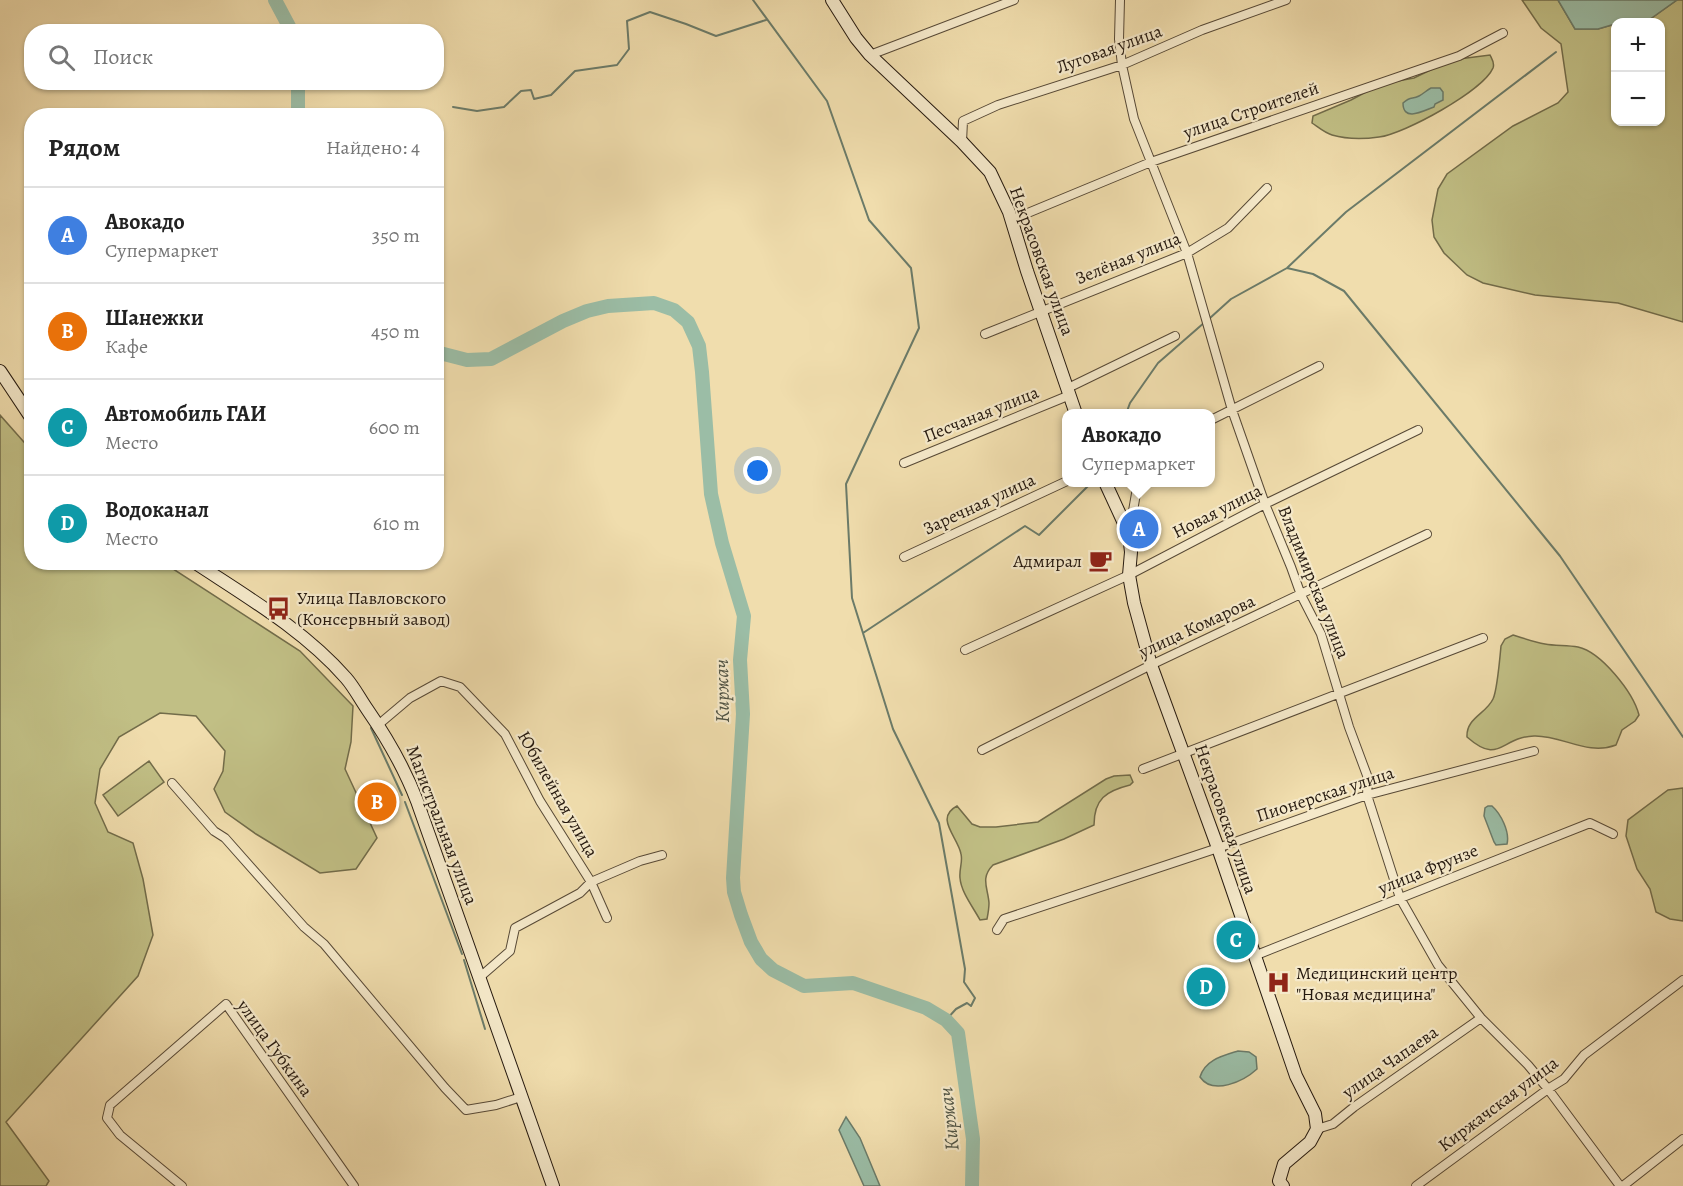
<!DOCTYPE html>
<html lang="ru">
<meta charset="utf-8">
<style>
body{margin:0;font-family:Alegreya,serif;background:#f2f2f2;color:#222}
.controls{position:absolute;right:18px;top:18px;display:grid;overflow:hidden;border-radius:12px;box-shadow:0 2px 4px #0004}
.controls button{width:54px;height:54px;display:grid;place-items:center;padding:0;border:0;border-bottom:2px solid #e0e0e0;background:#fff;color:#222;font:30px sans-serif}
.you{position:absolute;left:758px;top:471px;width:21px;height:21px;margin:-15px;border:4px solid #fff;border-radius:50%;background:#1a73e8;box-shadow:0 0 0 9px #1a73e833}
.badge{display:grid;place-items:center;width:39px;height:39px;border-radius:50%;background:#b45309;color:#fff;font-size:20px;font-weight:700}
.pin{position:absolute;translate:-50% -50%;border:3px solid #fff;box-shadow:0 2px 6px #0006}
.popup{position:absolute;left:1062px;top:409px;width:153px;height:78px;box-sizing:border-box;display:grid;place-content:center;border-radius:12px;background:#fff;filter:drop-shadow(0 2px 4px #0005);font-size:20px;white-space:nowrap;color:#767676}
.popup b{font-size:22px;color:#222}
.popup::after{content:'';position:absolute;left:50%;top:100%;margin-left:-12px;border:12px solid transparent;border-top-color:#fff}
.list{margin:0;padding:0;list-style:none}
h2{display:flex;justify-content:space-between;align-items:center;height:78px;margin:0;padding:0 24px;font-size:26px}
h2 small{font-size:20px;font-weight:400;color:#767676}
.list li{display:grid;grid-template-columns:39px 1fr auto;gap:18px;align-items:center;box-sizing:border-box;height:96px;padding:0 24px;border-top:2px solid #e0e0e0}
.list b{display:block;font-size:22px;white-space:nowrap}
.list p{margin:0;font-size:20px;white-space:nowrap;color:#767676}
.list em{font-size:20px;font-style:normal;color:#767676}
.icon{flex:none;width:33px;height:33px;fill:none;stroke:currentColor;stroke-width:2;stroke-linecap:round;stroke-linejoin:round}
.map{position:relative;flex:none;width:1683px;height:1186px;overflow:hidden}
.search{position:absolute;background:#fff;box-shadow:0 2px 4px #0004;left:24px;top:24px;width:420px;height:66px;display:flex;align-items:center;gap:15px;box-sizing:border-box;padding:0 21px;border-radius:24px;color:#767676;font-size:22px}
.panel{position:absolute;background:#fff;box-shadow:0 2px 4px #0004;left:24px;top:108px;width:420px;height:462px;border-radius:24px}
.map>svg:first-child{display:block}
</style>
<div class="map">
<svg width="1683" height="1186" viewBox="0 0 1683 1186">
<rect width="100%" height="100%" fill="#f0ddad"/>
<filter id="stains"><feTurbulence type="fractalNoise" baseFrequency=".00333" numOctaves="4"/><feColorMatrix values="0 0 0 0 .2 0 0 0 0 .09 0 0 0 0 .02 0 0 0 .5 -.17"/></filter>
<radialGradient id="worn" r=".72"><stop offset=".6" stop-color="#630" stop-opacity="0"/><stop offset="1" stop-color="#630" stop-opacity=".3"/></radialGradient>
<path fill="#c1bf85" stroke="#726c4a" stroke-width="1.5" d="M1522 0H1558L1575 29H1598L1615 24 1616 122H1660V22H1621L1629 20 1646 22 1677 0H1683V322L1618 303 1535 295 1483 283 1467 275 1444 253 1434 237 1432 220 1438 189 1447 174 1513 126 1558 103 1568 92 1561 44 1541 28Z
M1490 55C1492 59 1495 63 1493 68 1483 91 1404 134 1379 137 1365 139 1346 139 1332 135 1325 133 1318 127 1312 123L1313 116 1351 100 1381 84 1414 78 1451 60Z
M0 415 31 450 32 562 164 563 300 651 353 706 351 742 345 769 377 838 356 869 320 873 256 834 225 812 214 789 223 771 225 751 196 716 160 713 119 737 100 769 95 803 108 832 133 843 143 879 153 935 138 976 6 1122 49 1181 46 1186H0Z
M1513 635C1523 638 1534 642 1545 644 1555 646 1567 645 1578 647 1601 652 1633 692 1639 715L1635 721 1622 730 1616 745C1587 756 1562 735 1534 736 1500 737 1500 766 1467 737 1466 718 1486 714 1493 699 1497 691 1500 657 1501 646L1505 639Z
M149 761 164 782 118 816 103 795Z
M1130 775 1133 782 1130 785C1106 791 1094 799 1094 825L1064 839 993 865C980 878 988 888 989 903 989 908 988 914 987 919L980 920C973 907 961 892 960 878 959 869 963 862 961 854 958 837 934 818 957 806L972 824 980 827H996L1038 822 1106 779 1114 776Z
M1683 788V921L1670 919 1656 912 1650 889 1637 869 1626 836 1628 820 1668 790Z"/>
<path fill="#9bbda6" stroke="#6b7b69" stroke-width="1.5" d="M1558 0H1677L1646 22 1630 20 1616 22 1615 24 1598 29H1575Z
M1431 88H1440L1443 92V100L1435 104 1434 107C1425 110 1403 123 1403 103 1411 95 1412 100 1419 96 1423 94 1427 90 1431 88Z
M1488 806H1492C1501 814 1510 832 1507 844L1496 845 1494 842 1484 816 1485 808Z
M1238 1051 1249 1052 1256 1057 1257 1069C1244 1081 1213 1096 1200 1077 1205 1060 1222 1056 1238 1051Z
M846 1117 860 1138 880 1186H864L839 1130Z"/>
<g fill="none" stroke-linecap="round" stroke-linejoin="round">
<path stroke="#6b7b69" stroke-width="2" d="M753 0 827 101 869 220 911 268 919 328 846 484 852 598 893 729 939 823 965 969 964 982 975 998 971 1006 967 1003 956 1009 946 1020
M453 107 477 111 504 107 521 91 531 90 534 99 551 95 575 71 617 65 629 49 627 21 650 12 686 24 716 36 766 20
M1287 268 1313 274 1344 291 1560 556 1683 737
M1210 318 1231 299 1287 268 1346 212 1556 52
M1126 414 1130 403 1158 363 1205 322
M863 633 1025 526 1039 535 1092 482
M371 728 402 795
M405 802 462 954
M464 960 485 1029"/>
<path stroke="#9bbda6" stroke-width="14" d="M275 0 292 32
M298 116V82
M436 352 467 360 491 359 563 321 587 311 608 306 654 303 674 310 688 322 699 346 702 372 711 494 722 543 744 616 740 660 743 714 733 878 734 892 741 915 751 942 761 959 773 970 804 986 853 983 926 1008 946 1020 958 1033 973 1139 972 1186"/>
<defs>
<path id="street" d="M1120 0 1119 39 1122 65 1134 119 1187 253 1232 410 1265 504 1291 567 1301 595 1321 634 1349 727 1368 778 1367 795 1400 898 1438 965 1481 1018 1528 1065 1548 1089 1620 1186
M870 55 1014 0
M962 142 963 121 998 105 1122 65 1202 30 1286 0
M1011 220 1151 162 1459 56 1503 33
M985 334 1187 253 1228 228 1267 188
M1068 388 1175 336
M1211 420 1319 366
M904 463 1070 395
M1129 534 1138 482
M904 557 1067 481
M965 650 1129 575 1265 504 1418 430
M378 725 410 698 441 681 460 687 505 734 540 801 591 882 607 918
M982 750 1151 665 1427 534
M1143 769 1483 638
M172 783 214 831 225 838 304 927 324 944 445 1088 466 1110 496 1105 521 1097
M997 930 1004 919 1218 848 1367 795 1534 751
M1254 956 1590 823 1613 834
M480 977 510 951 515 928 580 893 591 882 640 861 662 855
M1317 1129 1333 1124 1354 1107 1481 1018
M182 1186 120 1135 107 1118 110 1105 226 1004 354 1186
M1416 1186 1548 1089 1564 1079 1584 1055 1683 980
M1623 1186 1683 1139"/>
<path id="secondary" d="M832 0 856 38 870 55 962 142 990 172 1009 212 1027 271 1076 414
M0 371 32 419
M1105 482 1129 534 1131 552 1129 575 1134 603 1151 665 1218 848 1296 1076 1315 1114 1317 1129 1310 1142 1284 1164 1279 1181 1283 1186
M194 562C247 597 304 630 346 678 354 687 360 699 367 709 387 738 404 767 417 801L553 1186"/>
</defs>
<use href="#street" stroke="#574936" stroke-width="10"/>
<use href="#secondary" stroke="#24180e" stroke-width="14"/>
<use href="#street" stroke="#f5e9ca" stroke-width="8"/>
<use href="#secondary" stroke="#f5e9ca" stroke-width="12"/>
</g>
<defs>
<symbol id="cafe-bare" viewBox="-9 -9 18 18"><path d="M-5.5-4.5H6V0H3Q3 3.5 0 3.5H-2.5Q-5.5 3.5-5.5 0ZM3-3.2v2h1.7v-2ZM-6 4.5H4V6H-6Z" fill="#8f2418" stroke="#f5e9ca" stroke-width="2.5" paint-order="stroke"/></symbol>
<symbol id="bus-bare" viewBox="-9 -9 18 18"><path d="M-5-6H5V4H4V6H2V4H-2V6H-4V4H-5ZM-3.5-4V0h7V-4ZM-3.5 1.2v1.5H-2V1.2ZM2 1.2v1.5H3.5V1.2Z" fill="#8f2418" stroke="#f5e9ca" stroke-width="2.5" paint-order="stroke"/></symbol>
<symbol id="hospital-bare" viewBox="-9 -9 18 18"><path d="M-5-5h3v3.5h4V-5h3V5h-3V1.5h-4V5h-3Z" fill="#8f2418" stroke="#f5e9ca" stroke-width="2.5" paint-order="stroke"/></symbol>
</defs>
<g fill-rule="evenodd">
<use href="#cafe-bare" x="1084" y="544" width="33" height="33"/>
<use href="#bus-bare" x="262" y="592" width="33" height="33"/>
<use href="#hospital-bare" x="1262" y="966" width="33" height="33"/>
</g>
<g text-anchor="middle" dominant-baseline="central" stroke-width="4.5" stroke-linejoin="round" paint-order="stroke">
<g font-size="18" fill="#24180e" stroke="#f5e9ca">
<text transform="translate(1109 49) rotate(-20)">Луговая улица</text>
<text transform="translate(1251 110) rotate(-19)">улица Строителей</text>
<text transform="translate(1128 258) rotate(-22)">Зелёная улица</text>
<text transform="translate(1042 261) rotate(70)">Некрасовская улица</text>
<text transform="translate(981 414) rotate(-22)">Песчаная улица</text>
<text transform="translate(979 504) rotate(-25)">Заречная улица</text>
<text transform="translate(1217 511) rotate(-27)">Новая улица</text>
<text transform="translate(1314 582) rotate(68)">Владимирская улица</text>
<text transform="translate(1197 626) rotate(-25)">улица Комарова</text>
<text transform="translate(558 794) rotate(60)">Юбилейная улица</text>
<text transform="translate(1325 794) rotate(-18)">Пионерская улица</text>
<text transform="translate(1226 819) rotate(71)">Некрасовская улица</text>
<text transform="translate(442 825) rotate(69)">Магистральная улица</text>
<text transform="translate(1428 869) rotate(-22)">улица Фрунзе</text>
<text transform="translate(275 1048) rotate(54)">улица Губкина</text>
<text transform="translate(1390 1062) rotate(-35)">улица Чапаева</text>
<text transform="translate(1498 1104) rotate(-37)">Киржачская улица</text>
</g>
<g font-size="18" fill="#24180e" stroke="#f5e9ca" text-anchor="start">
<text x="1082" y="561" text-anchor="end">Адмирал</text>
<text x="297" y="598">Улица Павловского<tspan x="297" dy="21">(Консервный завод)</tspan></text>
<text x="1296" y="973">Медицинский центр<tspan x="1296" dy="21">"Новая медицина"</tspan></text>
</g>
<g font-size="20" font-style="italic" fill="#4e5243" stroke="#f5e9ca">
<text transform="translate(722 691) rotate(-91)">Киржач</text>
<text transform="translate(949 1119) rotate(-96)">Киржач</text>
</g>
</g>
<rect width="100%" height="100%" filter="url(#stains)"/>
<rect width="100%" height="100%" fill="url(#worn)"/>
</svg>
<div class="controls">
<button>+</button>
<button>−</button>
</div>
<div class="you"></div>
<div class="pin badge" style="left:1139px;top:529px;background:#3f7fe0">A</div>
<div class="popup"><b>Авокадо</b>Супермаркет</div>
<div class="pin badge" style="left:377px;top:802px;background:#e8710a">B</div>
<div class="pin badge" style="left:1236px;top:940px;background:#0f9aa8">C</div>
<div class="pin badge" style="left:1206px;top:987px;background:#0f9aa8">D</div>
<div class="search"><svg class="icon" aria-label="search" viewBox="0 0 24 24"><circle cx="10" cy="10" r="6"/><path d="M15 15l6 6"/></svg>Поиск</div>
<section class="panel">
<h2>Рядом<small>Найдено: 4</small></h2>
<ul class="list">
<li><span class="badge" style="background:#3f7fe0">A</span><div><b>Авокадо</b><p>Супермаркет</p></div><em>350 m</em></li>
<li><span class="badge" style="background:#e8710a">B</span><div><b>Шанежки</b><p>Кафе</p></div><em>450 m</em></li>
<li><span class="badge" style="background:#0f9aa8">C</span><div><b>Автомобиль ГАИ</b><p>Место</p></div><em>600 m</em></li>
<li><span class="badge" style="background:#0f9aa8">D</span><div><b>Водоканал</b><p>Место</p></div><em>610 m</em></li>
</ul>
</section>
</div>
